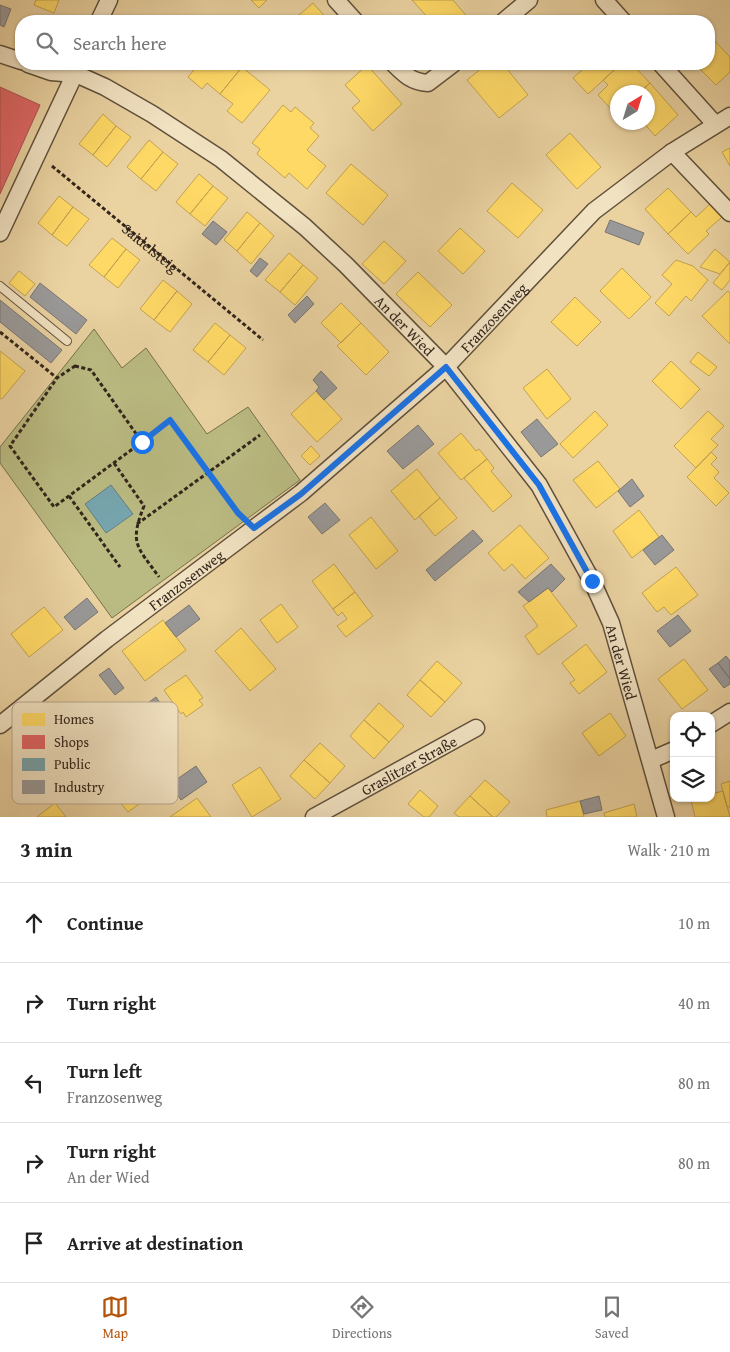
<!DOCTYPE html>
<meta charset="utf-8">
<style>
body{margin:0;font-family:"Gentium Book Plus",serif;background:#f6f6f6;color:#222}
.controls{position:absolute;right:15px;bottom:15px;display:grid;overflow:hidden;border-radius:10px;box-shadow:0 1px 4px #0004}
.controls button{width:45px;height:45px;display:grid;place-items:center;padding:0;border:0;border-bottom:1px solid #e0e0e0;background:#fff;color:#222;font:25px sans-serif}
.compass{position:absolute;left:610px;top:85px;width:45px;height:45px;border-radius:50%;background:#fff;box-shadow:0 1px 4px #0004;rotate:38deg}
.stop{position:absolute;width:15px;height:15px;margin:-11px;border:4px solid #1a73e8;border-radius:50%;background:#fff}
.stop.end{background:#1a73e8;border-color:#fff;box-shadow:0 1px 5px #0008}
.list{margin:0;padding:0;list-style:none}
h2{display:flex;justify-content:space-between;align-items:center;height:65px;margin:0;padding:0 20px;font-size:21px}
h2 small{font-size:16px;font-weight:400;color:#767676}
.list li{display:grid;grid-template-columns:32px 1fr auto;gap:15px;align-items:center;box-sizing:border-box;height:80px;padding:0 20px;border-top:1px solid #e0e0e0}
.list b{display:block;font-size:19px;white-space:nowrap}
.list p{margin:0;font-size:16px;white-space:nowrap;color:#767676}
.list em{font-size:16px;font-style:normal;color:#767676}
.icon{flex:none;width:28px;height:28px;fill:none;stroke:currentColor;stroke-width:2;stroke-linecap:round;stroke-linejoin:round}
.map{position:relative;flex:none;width:730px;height:817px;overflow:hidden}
.search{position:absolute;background:#fff;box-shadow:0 1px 4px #0004;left:15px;right:15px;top:15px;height:55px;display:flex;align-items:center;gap:12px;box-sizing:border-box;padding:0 18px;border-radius:20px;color:#767676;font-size:19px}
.sheet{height:465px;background:#fff}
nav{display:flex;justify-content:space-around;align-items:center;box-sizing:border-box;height:70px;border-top:1px solid #e0e0e0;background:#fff;font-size:14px;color:#767676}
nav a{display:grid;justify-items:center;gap:2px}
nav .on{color:#b45309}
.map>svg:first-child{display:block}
</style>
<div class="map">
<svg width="730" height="817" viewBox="0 0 730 817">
<rect width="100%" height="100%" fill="#ead2a1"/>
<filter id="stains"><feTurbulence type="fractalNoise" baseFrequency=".004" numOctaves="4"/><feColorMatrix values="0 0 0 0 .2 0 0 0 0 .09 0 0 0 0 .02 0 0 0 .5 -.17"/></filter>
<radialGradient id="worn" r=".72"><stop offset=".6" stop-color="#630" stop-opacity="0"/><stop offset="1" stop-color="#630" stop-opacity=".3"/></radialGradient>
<path fill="#babb82" stroke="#76704e" d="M94 329 122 368 146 348 207 434 248 407 300 480 112 618 0 463V447Z"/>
<path fill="#ffd966" stroke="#c2a350" d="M36 0H59L54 13 34 5Z
M251 0H267L259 8Z
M412 0H453L470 20 431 21Z
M313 3 329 21H292Z
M709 35 730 57V72L716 85 695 64H709Z
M199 64H238L242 67 220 94 207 83 202 89 188 77Z
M487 64H503L528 95 499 118 467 80Z
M589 64H621L588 94 573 78Z
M621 64H632L650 83 640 92H618V107L613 111 598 95 608 85 603 80Z
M367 65 402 104 373 131 352 108 360 101 345 85Z
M242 67 270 90 242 123 227 111 233 104 220 94Z
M650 83 678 115 655 136 643 122H648V92H640Z
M283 105 291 112 295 107 314 123 310 128 319 136 307 150 326 166 307 189 289 173 285 178 257 154 260 149 252 143Z
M103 114 116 126 93 155 79 144Z
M116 126 131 137 107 167 93 155Z
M570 133 601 167 577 189 546 155Z
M149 140 163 152 141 179 127 167Z
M730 148V166L722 152Z
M163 152 178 164 156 191 141 179Z
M351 164 388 195 363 225 326 193Z
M199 174 213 186 190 214 176 202Z
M512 183 543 210 518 238 487 211Z
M213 186 228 198 205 226 190 214Z
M668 188 691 212 668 234 645 209Z
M59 196 73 207 52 235 38 223Z
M710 204 722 217 706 231 709 234 688 254 668 234 691 212 696 217Z
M73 207 89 219 67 246 52 235Z
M247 212 260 223 237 251 224 240Z
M260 223 274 236 251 264 237 251Z
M460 228 485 251 463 274 438 251Z
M112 238 126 249 104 277 89 265Z
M384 241 406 261 384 284 362 264Z
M126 249 140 260 118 288 104 277Z
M715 249 730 262 720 274 700 267Z
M289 253 303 265 280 292 265 280Z
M676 260 693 266 708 280 691 301 686 296 669 316 655 303 672 284 662 275Z
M730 262V280L722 290 713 283Z
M303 265 318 278 295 305 280 292Z
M622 268 651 297 629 319 600 291Z
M19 271 35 284 25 296 9 283Z
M418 272 452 305 430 327 396 294Z
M163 280 177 291 154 320 140 309Z
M177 291 192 304 170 332 154 320Z
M728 291 730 293V344L702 316Z
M575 297 601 322 577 346 551 322Z
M341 303 361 323 341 343 321 323Z
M215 323 230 335 208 362 193 350Z
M361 323 389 352 366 375 337 346Z
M230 335 246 348 224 375 208 362Z
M0 351 25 371 2 399 0 398Z
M698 352 717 367 709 376 690 362Z
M671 361 700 389 681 409 652 381Z
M547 369 571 399 547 419 523 388Z
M316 391 342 419 317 442 291 414Z
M595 411 608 425 573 458 560 444Z
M708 411 724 426 711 439 718 445 696 468 674 446Z
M461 433 476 451 479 449 487 459 461 480 438 453Z
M311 446 320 456 310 465 301 456Z
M711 452 717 458 711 464 719 472 714 478 729 493 716 506 687 477Z
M487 459 494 468 491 471 512 496 493 512 464 478Z
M598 461 620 489 596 508 573 480Z
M417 469 440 498 415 520 391 491Z
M440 498 457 518 435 536 419 516Z
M639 510 659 537 632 558 613 531Z
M371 517 398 551 376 569 349 535Z
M520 525 549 558 525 579 512 564 504 571 488 553Z
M334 564 355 592 333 609 312 581Z
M676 567 698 595 671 615 664 607 657 612 642 593Z
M548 588 577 626 538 655 525 636 538 626 523 606Z
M355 592 373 616 346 637 337 626 347 619 342 612 338 616 333 609Z
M281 604 298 627 277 643 260 620Z
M44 607 63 630 29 657 11 634Z
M163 620 186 650 145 681 122 651Z
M241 628 276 669 250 691 215 651Z
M586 644 607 672 579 694 570 683 575 680 562 663Z
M684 659 708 690 682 709 658 679Z
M437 661 462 683 445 702 420 680Z
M186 675 203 698 199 700 203 705 186 717 183 712 181 714 164 690Z
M420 680 445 702 431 717 407 695Z
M379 703 404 726 389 742 364 720Z
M140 708 178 760 153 779 115 726Z
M610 713 626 736 599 756 582 733Z
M364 720 389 742 374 759 350 736Z
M320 743 345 766 330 783 304 760Z
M304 760 330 783 315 799 290 776Z
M260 767 281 799 252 817 232 785Z
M485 780 510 802 496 817H493L470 796Z
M730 781V807H727L721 784Z
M142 784 150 796 128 812 119 801Z
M420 790 438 806 429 817H424L408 804Z
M723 791 730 817H695L691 800 711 798V794Z
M470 796 493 817H459L454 813Z
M197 798 211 817H170Z
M580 801 584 817H547L546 810Z
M55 803 66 817H37Z
M634 804 637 817H605L604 813Z"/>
<path fill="#e06666" stroke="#ac5250" d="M0 87 40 105 0 194Z"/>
<path fill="#76a5af" stroke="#627f83" d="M111 485 133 514 106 533 85 504Z"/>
<path fill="#999" stroke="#7a7673" d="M0 5 11 9 4 27 0 25Z
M610 220 644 233 639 245 605 232Z
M213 221 227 232 216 245 202 234Z
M260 258 268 264 257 277 250 271Z
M40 283 87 320 76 334 30 297Z
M307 296 314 304 295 323 288 315Z
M0 300 62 350 51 363 0 322Z
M321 371 337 388 324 400 316 391 319 387 313 380Z
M537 419 558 444 541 457 521 432Z
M418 425 434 444 403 469 387 451Z
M632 479 644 496 630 507 618 491Z
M325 503 340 520 322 534 308 517Z
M473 530 483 541 435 581 426 570Z
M662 535 674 550 655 565 643 550Z
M551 564 565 579 552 592 548 588 529 602 518 592Z
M87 598 98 612 75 630 64 617Z
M189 605 200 619 176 637 165 623Z
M678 615 691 631 670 647 657 631Z
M726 656 730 661V679L718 663Z
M718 663 730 679V684L724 688 709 669Z
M109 668 124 688 115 695 99 675Z
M156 697 166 712 159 717 148 703Z
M196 766 207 782 181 800 170 784Z
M599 796 602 810 584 814 580 801Z"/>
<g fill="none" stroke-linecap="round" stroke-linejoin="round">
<defs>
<path id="service" d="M0 286 67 341"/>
<g id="minor">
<path d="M336 0 355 21"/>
<path d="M604 0 623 21"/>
<path d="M99 21 109 0"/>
<path d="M504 21 529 0"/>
<path d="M0 54 21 61"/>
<path id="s2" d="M28 64 51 72 76 74 105 87 152 114 221 159 305 227 346 265 446 367 539 485 592 581 611 623 666 817"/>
<path d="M394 64C405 75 412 82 428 83L453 64"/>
<path d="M661 64 715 124"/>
<path d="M672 152 730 213"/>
<path d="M0 233 79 65"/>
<path d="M711 724 730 712"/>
<path id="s3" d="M0 725 107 639 301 493 446 367 594 211 672 152 730 116"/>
<path d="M651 760 674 750"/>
<path id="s4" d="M314 817 476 728"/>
</g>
</defs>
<use href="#service" stroke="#60503c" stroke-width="10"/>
<use href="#minor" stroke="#60503c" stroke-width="19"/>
<g stroke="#32251b" stroke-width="3" stroke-dasharray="4 2.5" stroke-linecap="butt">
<path id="s1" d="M52 166 263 340"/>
<path d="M0 332 57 378"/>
<path d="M75 366 91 370 142 442 54 507 10 446 57 378Z"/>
<path d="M142 442 170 420 242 517"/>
<path d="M114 463 144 506C129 544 137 546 159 577"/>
<path d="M69 496 120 567"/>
<path d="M137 524 260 435"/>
</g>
<use href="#service" stroke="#f1e2c2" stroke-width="8"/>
<use href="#minor" stroke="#f1e2c2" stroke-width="16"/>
</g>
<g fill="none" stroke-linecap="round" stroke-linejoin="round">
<path stroke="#1a73e8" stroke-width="6" d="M142 442 170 420 238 513 254 528 301 494 446 367 539 485 592 581"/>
</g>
<g text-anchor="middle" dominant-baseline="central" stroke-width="5" stroke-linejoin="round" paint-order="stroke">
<g font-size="15" fill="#32251b" stroke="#f1e2c2">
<text stroke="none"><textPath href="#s1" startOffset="128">Saidelsteig</textPath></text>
<text stroke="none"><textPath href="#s3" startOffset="641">Franzosenweg</textPath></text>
<text stroke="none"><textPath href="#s2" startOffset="466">An der Wied</textPath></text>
<text stroke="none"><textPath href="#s3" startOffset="236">Franzosenweg</textPath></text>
<text stroke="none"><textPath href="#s2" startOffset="871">An der Wied</textPath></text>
<text stroke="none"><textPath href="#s4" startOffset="108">Graslitzer Straße</textPath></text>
</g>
</g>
<rect x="12" y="702" width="166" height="102" rx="8" fill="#f1e2c2" stroke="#b8a990" stroke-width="1"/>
<rect x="22" y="713" width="23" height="13" fill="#ffd966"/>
<rect x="22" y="735" width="23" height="14" fill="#e06666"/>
<rect x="22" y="758" width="23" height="13" fill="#76a5af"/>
<rect x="22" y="780" width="23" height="14" fill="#999"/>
<g font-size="14" fill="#32251b">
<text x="54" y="724">Homes</text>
<text x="54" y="747">Shops</text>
<text x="54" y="769">Public</text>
<text x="54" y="792">Industry</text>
</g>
<rect width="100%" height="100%" filter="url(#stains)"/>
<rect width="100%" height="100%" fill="url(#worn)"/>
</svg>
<div class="controls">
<button><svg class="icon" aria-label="locate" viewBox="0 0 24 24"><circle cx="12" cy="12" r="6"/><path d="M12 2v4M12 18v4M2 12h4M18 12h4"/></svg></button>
<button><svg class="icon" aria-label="layers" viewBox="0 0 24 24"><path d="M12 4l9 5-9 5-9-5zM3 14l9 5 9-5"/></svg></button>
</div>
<svg class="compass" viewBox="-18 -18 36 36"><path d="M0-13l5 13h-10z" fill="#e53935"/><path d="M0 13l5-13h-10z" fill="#767676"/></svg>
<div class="stop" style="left:142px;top:442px"></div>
<div class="stop end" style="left:592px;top:581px"></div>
<div class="search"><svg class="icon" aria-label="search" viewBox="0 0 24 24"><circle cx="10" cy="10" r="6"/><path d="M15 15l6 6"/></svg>Search here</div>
</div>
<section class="sheet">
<h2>3 min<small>Walk · 210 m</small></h2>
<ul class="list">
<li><svg class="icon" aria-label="ahead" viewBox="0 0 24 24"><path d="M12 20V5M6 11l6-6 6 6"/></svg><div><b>Continue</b></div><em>10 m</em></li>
<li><svg class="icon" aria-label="right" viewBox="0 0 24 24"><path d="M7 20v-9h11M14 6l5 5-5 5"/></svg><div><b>Turn right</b></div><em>40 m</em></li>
<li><svg class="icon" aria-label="left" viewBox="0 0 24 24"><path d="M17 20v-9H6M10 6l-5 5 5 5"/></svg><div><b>Turn left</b><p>Franzosenweg</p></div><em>80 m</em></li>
<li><svg class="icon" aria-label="right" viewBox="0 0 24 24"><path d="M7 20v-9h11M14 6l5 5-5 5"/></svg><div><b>Turn right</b><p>An der Wied</p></div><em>80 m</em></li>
<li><svg class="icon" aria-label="arrive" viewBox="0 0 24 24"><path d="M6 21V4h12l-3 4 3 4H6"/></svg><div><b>Arrive at destination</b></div></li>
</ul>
</section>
<nav>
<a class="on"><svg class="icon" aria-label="map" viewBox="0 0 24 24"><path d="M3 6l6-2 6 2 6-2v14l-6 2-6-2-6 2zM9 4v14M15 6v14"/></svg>Map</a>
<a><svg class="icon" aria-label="directions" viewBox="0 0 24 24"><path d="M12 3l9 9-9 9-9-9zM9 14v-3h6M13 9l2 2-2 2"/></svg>Directions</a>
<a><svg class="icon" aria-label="saved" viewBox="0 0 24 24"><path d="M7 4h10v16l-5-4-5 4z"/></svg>Saved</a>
</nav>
